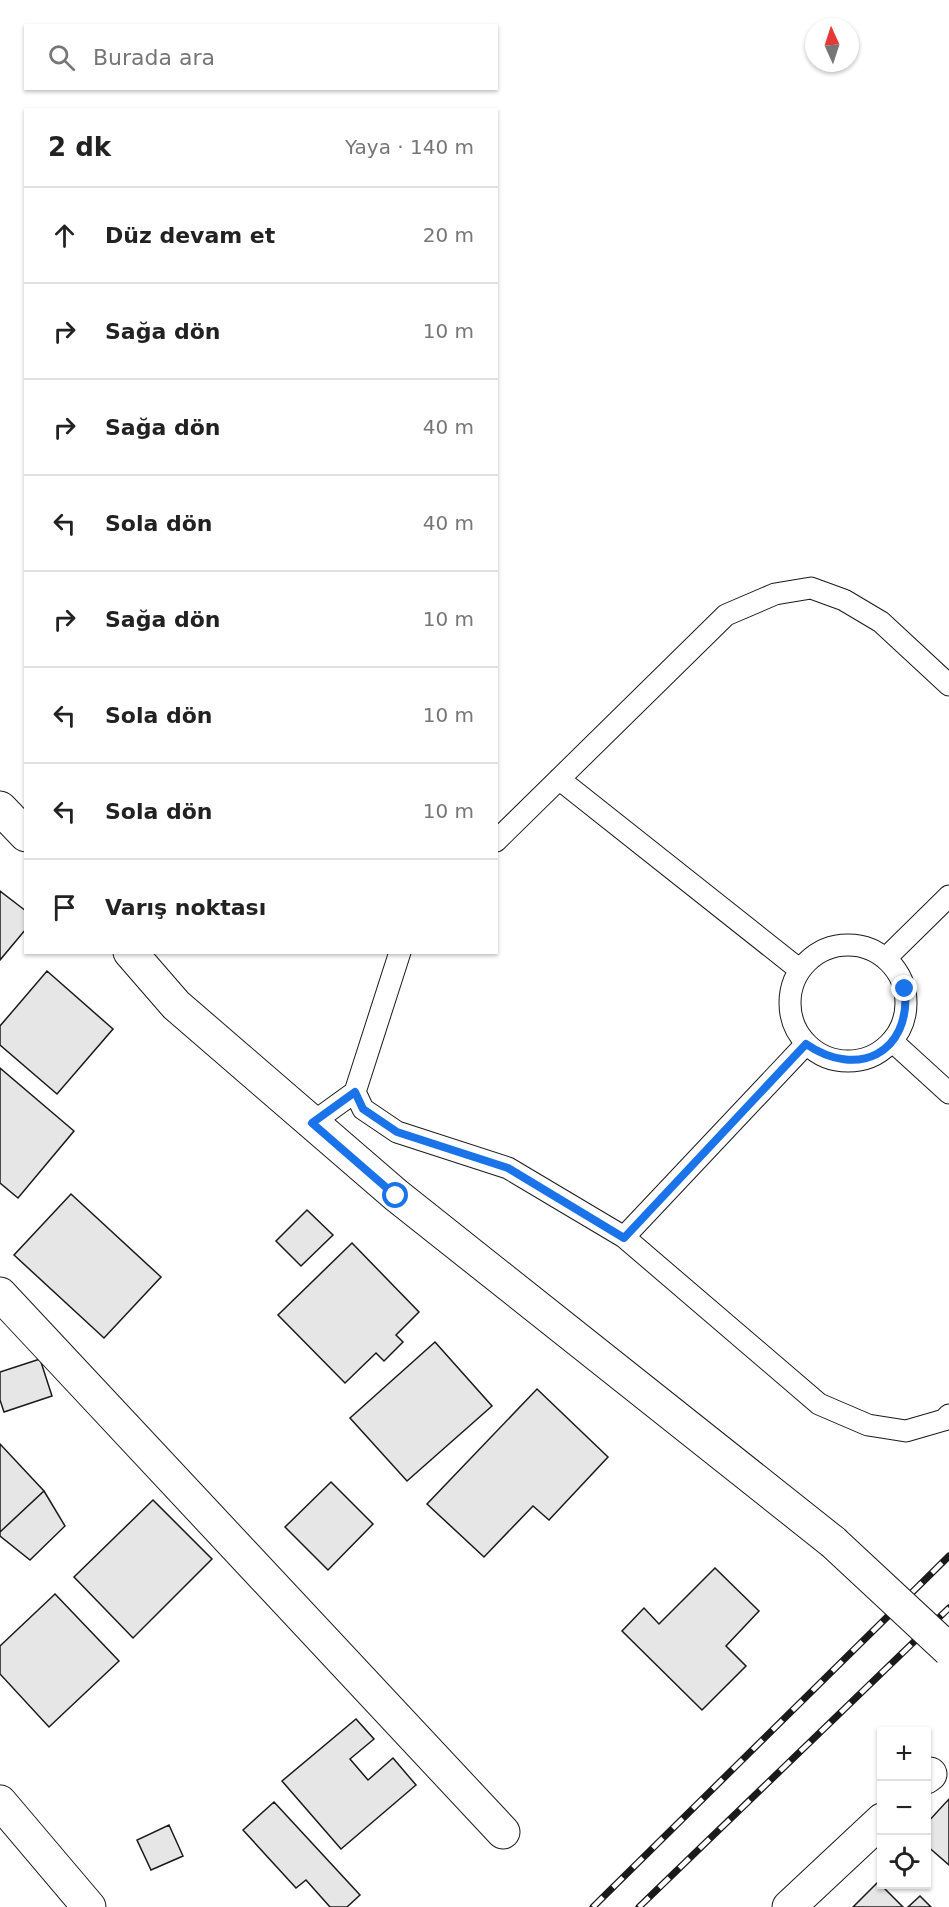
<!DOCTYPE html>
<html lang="tr">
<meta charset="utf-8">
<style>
body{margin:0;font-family:"DejaVu Sans",sans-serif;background:#f2f2f2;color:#222}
.controls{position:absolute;right:18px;bottom:18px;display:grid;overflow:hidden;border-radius:0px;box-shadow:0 2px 4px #0004}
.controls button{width:54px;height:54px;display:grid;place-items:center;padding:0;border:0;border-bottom:2px solid #e0e0e0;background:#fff;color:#222;font:30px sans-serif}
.compass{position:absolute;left:805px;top:18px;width:54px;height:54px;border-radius:50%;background:#fff;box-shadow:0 2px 4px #0004;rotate:357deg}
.stop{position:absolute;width:18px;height:18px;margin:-14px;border:4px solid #1a73e8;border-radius:50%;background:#fff}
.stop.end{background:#1a73e8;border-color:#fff;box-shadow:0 2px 6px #0008}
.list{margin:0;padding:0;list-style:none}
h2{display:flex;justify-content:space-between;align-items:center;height:78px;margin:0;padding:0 24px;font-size:26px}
h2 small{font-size:20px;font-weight:400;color:#767676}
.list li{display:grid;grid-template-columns:39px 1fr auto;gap:18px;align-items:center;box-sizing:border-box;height:96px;padding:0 24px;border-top:2px solid #e0e0e0}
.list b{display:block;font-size:22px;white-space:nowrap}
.list em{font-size:20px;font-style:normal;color:#767676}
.icon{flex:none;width:33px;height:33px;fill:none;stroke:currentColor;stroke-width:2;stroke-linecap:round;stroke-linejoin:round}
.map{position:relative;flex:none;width:949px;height:1907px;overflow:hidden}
.search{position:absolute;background:#fff;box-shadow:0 2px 4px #0004;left:24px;top:24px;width:474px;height:66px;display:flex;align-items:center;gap:15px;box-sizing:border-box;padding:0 21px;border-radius:0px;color:#767676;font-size:22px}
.panel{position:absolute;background:#fff;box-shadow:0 2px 4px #0004;left:24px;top:108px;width:474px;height:846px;border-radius:0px}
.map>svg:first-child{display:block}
</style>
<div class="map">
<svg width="949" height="1907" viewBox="0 0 949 1907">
<rect width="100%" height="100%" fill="#fff"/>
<path fill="#e6e6e6" stroke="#1a1a1a" stroke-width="1.5" d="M0 891 26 911V929L0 960Z
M47 971 113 1029 57 1094 0 1045V1026Z
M0 1068 74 1131 18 1198 0 1183Z
M71 1194 161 1277 104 1338 14 1255Z
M307 1210 333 1235 301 1266 276 1241Z
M352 1243 419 1312 396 1335 403 1342 384 1361 376 1353 345 1383 278 1315Z
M435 1342 492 1406 407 1481 350 1418Z
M40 1359 52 1396 4 1412 0 1400V1372Z
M537 1389 608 1457 549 1520 533 1506 484 1557 427 1504Z
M0 1444 44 1491 0 1532Z
M331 1482 373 1524 328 1570 285 1527Z
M44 1491 65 1526 30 1560 0 1536V1532Z
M153 1500 212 1559 133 1638 74 1577Z
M715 1568 759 1611 726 1646 746 1666 702 1710 622 1631 644 1608 659 1624Z
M55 1594 119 1661 49 1727 0 1674V1646Z
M356 1719 374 1739 350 1759 368 1780 393 1758 416 1785 341 1849 282 1781Z
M949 1799V1865L926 1845V1824Z
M274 1802 360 1895 347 1907H330L306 1880 296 1888 243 1830Z
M169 1825 183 1856 151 1870 137 1840Z
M878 1882 903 1907H853Z
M920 1896 931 1907H908Z"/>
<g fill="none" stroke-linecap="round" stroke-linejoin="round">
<defs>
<path id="service" d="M559 779 800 970
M496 841 726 615 775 594 811 588 844 600 881 622 949 685
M790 1003a58 58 0 1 1 116 0a58 58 0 1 1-116 0Z
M400 952 355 1092 363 1109 397 1132 508 1168 624 1237 819 1404 868 1425 906 1431 944 1420 949 1415
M886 958 949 896
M892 1041 949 1093
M312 1123 355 1092
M624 1237 806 1044"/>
<path id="minor" d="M0 1294 503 1832
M926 1777 930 1774
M0 1802 89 1907
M789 1907 882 1820"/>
<path id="tertiary" d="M0 808 26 835
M130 952 176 1005 396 1195 833 1542"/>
</defs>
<use href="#service" stroke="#1a1a1a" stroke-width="23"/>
<use href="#minor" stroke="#1a1a1a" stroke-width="35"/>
<use href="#tertiary" stroke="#1a1a1a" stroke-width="35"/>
<use href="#service" stroke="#fff" stroke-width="21"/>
<use href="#minor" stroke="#fff" stroke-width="33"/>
<use href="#tertiary" stroke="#fff" stroke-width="33"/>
<defs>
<path id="rail" d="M593 1907 949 1556
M639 1907 949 1608"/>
</defs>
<use href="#rail" stroke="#1a1a1a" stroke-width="7"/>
<use href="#rail" stroke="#fff" stroke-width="4.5" stroke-dasharray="14" stroke-linecap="butt"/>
<defs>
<path id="tertiary-bridge" d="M833 1542 949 1650"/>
</defs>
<use href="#tertiary-bridge" stroke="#1a1a1a" stroke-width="35" stroke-linecap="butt"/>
<use href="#tertiary-bridge" stroke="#fff" stroke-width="33"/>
</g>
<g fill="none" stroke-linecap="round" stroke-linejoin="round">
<path stroke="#1a73e8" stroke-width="8" d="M396 1196 312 1123 355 1092 363 1109 397 1132 508 1168 624 1238 806 1044C857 1079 911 1054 905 989"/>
</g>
</svg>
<div class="controls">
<button>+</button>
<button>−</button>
<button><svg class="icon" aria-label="locate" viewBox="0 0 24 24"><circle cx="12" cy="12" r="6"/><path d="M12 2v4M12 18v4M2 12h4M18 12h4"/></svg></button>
</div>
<svg class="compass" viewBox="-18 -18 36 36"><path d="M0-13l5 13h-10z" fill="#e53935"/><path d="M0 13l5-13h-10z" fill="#767676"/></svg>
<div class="stop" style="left:396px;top:1196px"></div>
<div class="stop end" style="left:905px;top:989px"></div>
<div class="search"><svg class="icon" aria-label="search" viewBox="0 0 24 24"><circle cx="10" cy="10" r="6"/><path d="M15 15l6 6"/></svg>Burada ara</div>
<section class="panel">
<h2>2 dk<small>Yaya · 140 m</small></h2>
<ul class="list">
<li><svg class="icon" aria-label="ahead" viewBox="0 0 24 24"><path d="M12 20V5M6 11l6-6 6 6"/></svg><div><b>Düz devam et</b></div><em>20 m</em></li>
<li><svg class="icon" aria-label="right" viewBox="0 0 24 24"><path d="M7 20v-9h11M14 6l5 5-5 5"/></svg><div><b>Sağa dön</b></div><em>10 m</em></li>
<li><svg class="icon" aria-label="right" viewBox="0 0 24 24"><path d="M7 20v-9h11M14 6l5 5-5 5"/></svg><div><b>Sağa dön</b></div><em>40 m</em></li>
<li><svg class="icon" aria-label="left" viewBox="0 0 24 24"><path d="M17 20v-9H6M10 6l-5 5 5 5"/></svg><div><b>Sola dön</b></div><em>40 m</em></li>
<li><svg class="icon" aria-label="right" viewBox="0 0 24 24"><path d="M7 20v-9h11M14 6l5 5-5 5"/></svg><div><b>Sağa dön</b></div><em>10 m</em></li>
<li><svg class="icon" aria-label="left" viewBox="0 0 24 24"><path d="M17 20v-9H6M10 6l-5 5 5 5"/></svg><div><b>Sola dön</b></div><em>10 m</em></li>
<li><svg class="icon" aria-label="left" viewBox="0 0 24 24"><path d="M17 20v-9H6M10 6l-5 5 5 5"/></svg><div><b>Sola dön</b></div><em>10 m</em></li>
<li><svg class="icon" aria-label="arrive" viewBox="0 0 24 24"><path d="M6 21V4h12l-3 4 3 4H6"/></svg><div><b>Varış noktası</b></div></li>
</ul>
</section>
</div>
